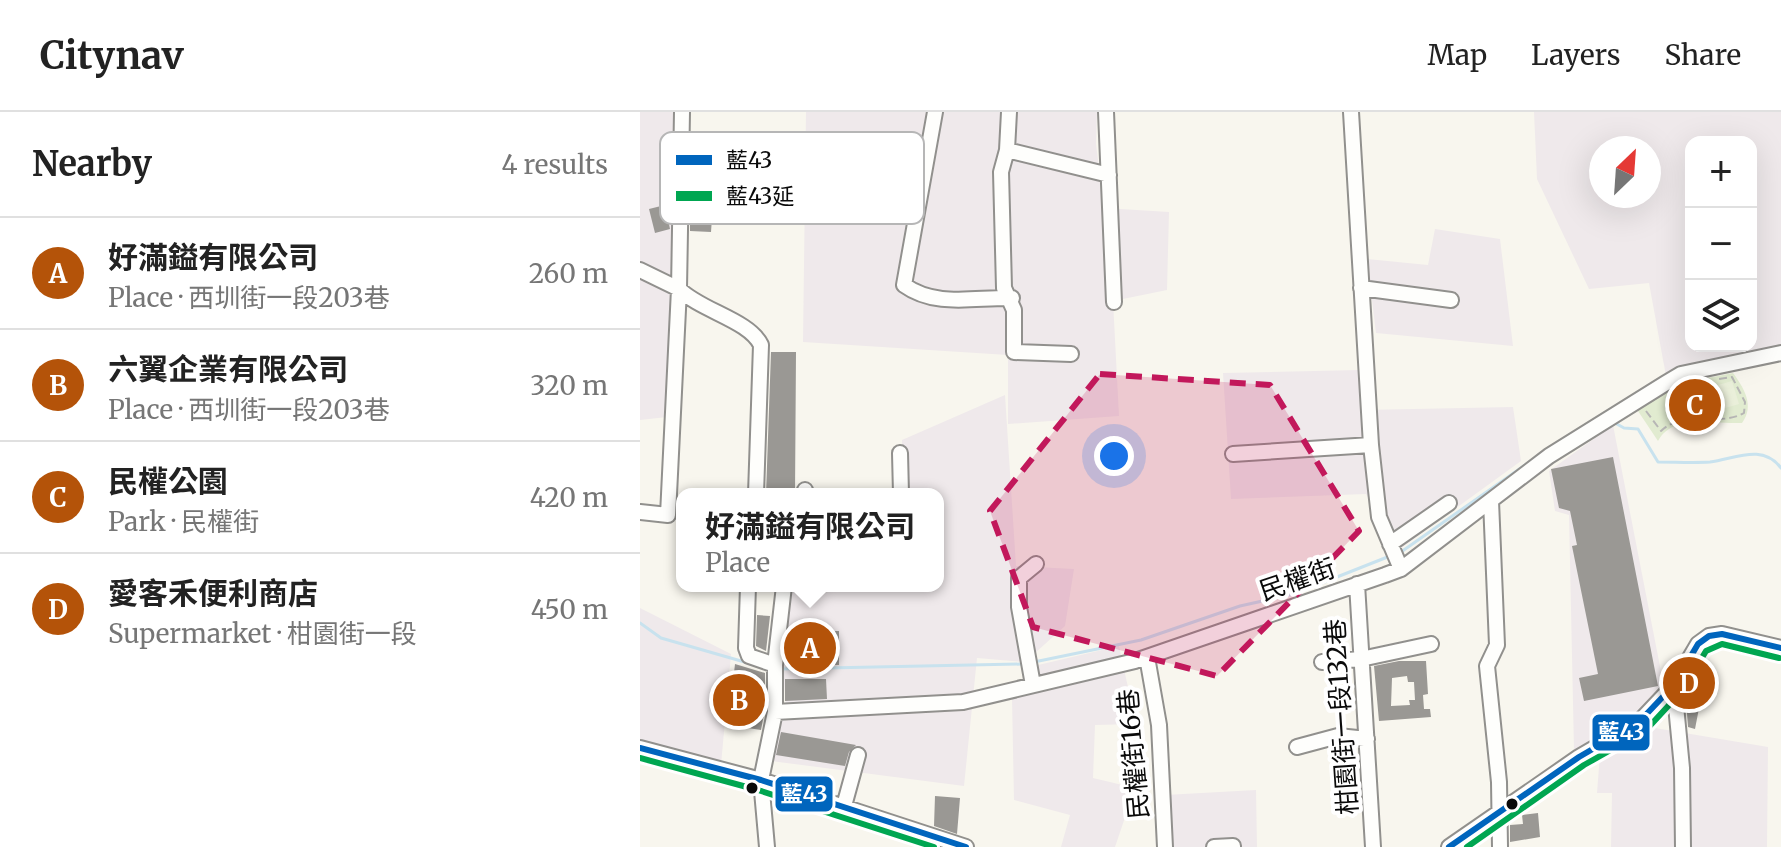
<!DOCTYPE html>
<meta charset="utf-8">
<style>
body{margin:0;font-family:Merriweather,"Noto Sans TC",serif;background:#f6f6f6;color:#222}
.controls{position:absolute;right:24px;top:24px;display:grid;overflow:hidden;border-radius:16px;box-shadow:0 8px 32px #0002}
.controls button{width:72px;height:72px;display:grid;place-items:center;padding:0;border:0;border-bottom:2px solid #e0e0e0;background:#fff;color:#222;font:40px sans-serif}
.compass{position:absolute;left:949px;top:24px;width:72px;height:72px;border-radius:50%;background:#fff;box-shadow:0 8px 32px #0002;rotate:25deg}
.you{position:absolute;left:474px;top:344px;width:28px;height:28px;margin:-20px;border:6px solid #fff;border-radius:50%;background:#1a73e8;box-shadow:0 0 0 12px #1a73e833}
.badge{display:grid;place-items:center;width:52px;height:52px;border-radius:50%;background:#b45309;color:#fff;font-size:26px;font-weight:700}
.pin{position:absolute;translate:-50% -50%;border:4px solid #fff;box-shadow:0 2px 8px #0006}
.popup{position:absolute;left:36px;top:376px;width:268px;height:104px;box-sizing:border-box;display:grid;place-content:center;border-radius:16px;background:#fff;filter:drop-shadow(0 2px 6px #0005);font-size:26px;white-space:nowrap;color:#767676}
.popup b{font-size:30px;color:#222}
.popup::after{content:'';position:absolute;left:50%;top:100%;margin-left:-16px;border:16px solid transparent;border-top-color:#fff}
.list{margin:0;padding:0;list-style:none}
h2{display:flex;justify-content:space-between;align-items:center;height:104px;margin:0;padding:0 32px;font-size:34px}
h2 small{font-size:26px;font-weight:400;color:#767676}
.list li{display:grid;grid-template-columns:52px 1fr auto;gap:24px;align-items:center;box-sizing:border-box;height:112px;padding:0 32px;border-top:2px solid #e0e0e0}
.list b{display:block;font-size:30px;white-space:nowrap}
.list p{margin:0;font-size:26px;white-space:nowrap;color:#767676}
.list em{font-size:26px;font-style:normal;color:#767676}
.icon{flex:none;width:44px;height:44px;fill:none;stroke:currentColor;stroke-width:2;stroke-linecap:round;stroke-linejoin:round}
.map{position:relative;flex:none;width:1141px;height:735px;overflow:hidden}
header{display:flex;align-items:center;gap:48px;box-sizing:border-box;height:112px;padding:0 40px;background:#fff;border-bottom:2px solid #e0e0e0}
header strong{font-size:38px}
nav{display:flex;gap:44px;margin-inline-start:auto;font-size:28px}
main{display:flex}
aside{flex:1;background:#fff}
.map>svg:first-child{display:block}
</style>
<header>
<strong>Citynav</strong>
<nav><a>Map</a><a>Layers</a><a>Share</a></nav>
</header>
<main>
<aside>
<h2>Nearby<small>4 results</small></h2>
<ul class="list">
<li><span class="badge">A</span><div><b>好滿鎰有限公司</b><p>Place · 西圳街一段203巷</p></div><em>260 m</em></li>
<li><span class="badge">B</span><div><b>六翼企業有限公司</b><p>Place · 西圳街一段203巷</p></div><em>320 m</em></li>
<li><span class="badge">C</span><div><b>民權公園</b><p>Park · 民權街</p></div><em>420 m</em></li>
<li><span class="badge">D</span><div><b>愛客禾便利商店</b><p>Supermarket · 柑園街一段</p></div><em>450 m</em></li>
</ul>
</aside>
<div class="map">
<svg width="1141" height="735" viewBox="0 0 1141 735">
<rect width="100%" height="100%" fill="#f8f6ee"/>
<path fill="#efe9eb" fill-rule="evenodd" d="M0 0H38L27 305 0 308Z
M166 0H457L456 32 464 96 529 100 527 178 473 189 479 304 368 312V243L163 230Z
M894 0H1141V236L1026 264 1009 171 949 177 897 67ZM1051 30H1111V234H1051ZM961 36H1009V84H961Z
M795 117 860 127 873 234 736 221 727 147 788 153Z
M719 258 723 298 873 295 881 349 757 439 726 382 591 387 583 261Z
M365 283 376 454 434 457 425 514 385 550 337 546 324 674 131 649 146 593 142 550 150 474H298V382H263L262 328Z
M973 313 1024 575 992 607 934 638 929 403 915 399 909 359Z
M0 496 91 542 81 653 0 632Z
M479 534 496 612 455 613 453 666 495 676 475 735H421L430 703 374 688 372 586 398 577 394 554Z
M1015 616 1128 635 1127 735H971L972 681H957L960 642Z
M616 678 617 735H528L525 683Z"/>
<path fill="#e1ebd0" d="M1093 261C1104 276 1115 294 1102 311 1074 312 1033 301 1018 329L996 296 1047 270Z"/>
<path fill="#eaefda" d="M1092 269 1099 292 1054 305 1047 282Z"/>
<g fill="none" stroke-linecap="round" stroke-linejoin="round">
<path stroke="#c8e2ee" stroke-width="3" d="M975 311 984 316 998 317 1018 350C1035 350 1053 351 1070 350 1095 347 1122 331 1141 356
M761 440 905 339
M0 511 21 526 115 553
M394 550 501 528 600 494 654 482 750 444
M139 557 383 552"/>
</g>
<path fill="#9a9894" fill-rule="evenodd" d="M63 25 82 26V53L62 52Z
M25 93 30 117 15 121 9 97Z
M50 105 72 106 71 120 50 119Z
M131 240H156L155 382H126Z
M973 345 1018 574 944 589 939 566 958 562 932 434 937 433 930 399 919 396 911 357Z
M117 503 130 504 126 539 116 534Z
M149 519H199V553L145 552Z
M759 549H786L788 582 783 583 784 597H790L791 605 739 609 734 554ZM767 564 768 570H774L775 588H769L770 593 751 594 752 566Z
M95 552 125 561V575L111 572 106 601 124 602 121 618 88 613Z
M145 567H186L187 587 145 589Z
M1046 588 1060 591 1055 617 1048 615Z
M141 620 216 633 209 640 205 654 136 643Z
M295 684 320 686 317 722 294 714Z
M898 701 900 725 870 730V713L883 712 882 703Z"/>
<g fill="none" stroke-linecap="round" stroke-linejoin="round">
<defs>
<path id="minor" d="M42 0 39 177C61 199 109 208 121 233L116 382
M295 0 264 173C296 196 335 185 372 186
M369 0 367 38 361 60 364 176 374 198V240L431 242
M466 0 474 190
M711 0 731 333 739 405 761 457
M367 38 469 63
M0 158 39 177 28 403 0 400
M721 176 811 188
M260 341 261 382
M593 342 731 333
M165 382V378
M851 389 857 533 847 554 859 670 860 735
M750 432 809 391
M717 472 733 735
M108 474 106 536 109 544 135 553V600L121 668 127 735
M507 545 519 613 525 735
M682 550 721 547 791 532
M135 553 144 474
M393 573 379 495V466L396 452
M1034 573 1042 656 1043 735
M135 600 323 590 495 549 745 463 761 457 909 344 1026 271 1041 262 1141 241
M657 635 698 624 727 627
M0 636 121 668 326 735
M204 694 218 643
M574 735 593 734
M809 735 939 645 999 610 1034 573 1058 532 1069 524 1082 522 1141 536"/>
</defs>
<use href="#minor" stroke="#91908d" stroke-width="18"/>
<path stroke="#b7b6b5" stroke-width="2" stroke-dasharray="8 4" stroke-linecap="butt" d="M1043 275 1068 269
M1026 297 1034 280
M1006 299 1021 319C1042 298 1080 315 1104 301L1105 290 1092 265 1079 267
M1029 303 1050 294"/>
<use href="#minor" stroke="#fefefc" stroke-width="14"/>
<defs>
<path id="bus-1" d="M0 636 121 668 326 735
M809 735 939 645 999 610 1034 573 1058 532 1069 524 1082 522 1141 536"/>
<path id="bus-2" d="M0 646 118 678 294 735
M827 735 944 653 1006 618 1042 579 1066 539 1082 532 1139 546"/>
</defs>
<use href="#bus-1" stroke="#fff" stroke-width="12"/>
<use href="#bus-2" stroke="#fff" stroke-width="12"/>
<use href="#bus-1" stroke="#0065bd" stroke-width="6"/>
<use href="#bus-2" stroke="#00a651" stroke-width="6"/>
</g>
<path fill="#c2185b" fill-opacity="0.2" stroke="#c2185b" stroke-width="6" stroke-dasharray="16 10" stroke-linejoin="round" d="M460 262 630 273 719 419 577 564 393 515 350 399Z"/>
<g fill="#0a0a0a" stroke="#fff" stroke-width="3">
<circle cx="112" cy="676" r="7"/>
<circle cx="872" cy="692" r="7"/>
</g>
<g text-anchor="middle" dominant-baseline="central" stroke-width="8" stroke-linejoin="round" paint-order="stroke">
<g font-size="26" fill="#0a0a0a" stroke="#fff">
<text transform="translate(657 467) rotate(-19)">民權街</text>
<text transform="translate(701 605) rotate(-94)">柑園街一段132巷</text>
<text transform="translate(493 642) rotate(-95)">民權街16巷</text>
</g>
</g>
<rect x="20" y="20" width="264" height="92" rx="12" fill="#fff" stroke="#b6b6b6" stroke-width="2"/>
<rect x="36" y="43" width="36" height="10" fill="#0065bd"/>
<rect x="36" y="79" width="36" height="10" fill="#00a651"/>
<g font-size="22" fill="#0a0a0a">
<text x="86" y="56">藍43</text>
<text x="86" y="92">藍43延</text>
</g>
<g stroke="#fff" stroke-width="3">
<rect x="951" y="601" width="60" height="39" rx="8" fill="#0065bd"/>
<rect x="134" y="663" width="60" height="38" rx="8" fill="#0065bd"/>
</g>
<g font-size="22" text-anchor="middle" font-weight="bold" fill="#fff">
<text x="981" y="628">藍43</text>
<text x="164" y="690">藍43</text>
</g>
</svg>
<div class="controls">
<button>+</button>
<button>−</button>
<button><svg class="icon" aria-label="layers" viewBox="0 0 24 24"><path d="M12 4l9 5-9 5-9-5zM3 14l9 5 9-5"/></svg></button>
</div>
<svg class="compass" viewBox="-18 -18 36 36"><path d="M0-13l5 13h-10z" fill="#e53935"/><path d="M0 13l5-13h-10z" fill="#767676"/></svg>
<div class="you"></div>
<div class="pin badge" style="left:170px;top:536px">A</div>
<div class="popup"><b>好滿鎰有限公司</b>Place</div>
<div class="pin badge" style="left:99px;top:588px">B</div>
<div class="pin badge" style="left:1055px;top:293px">C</div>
<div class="pin badge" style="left:1049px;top:571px">D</div>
</div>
</main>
